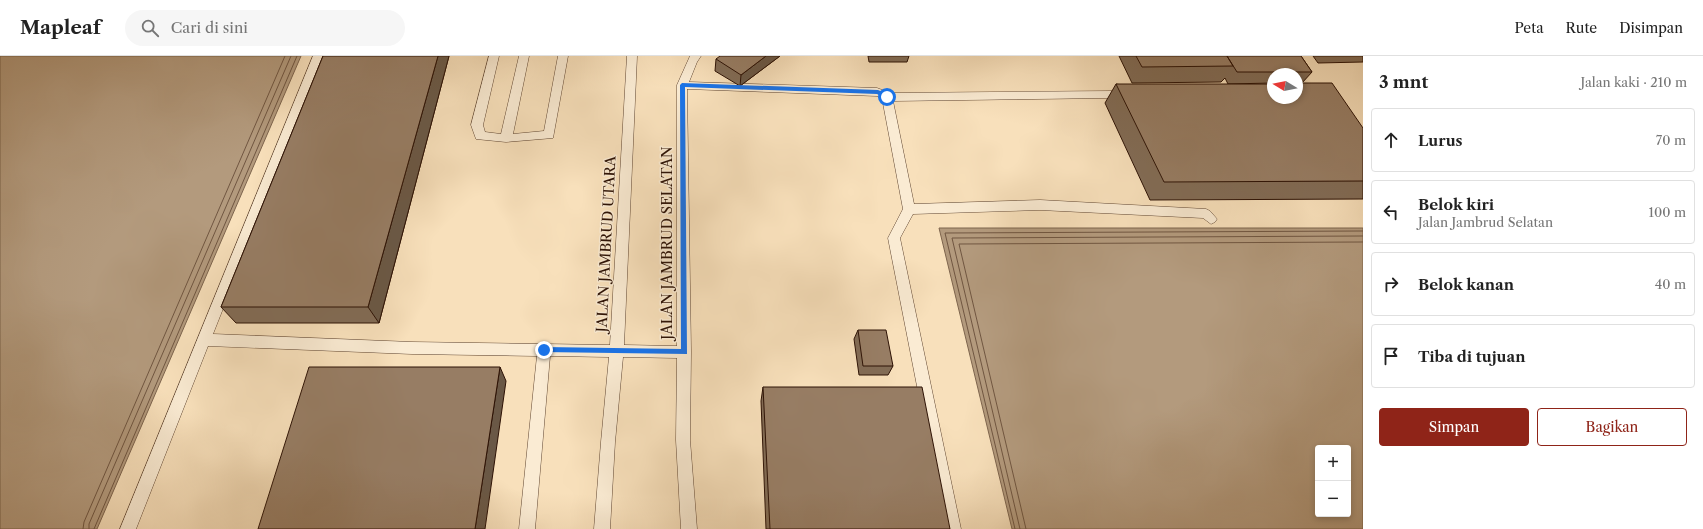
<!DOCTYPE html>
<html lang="id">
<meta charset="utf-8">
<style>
body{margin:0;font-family:"Libre Caslon Text",serif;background:#f6f6f6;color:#222}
.controls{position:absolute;right:12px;bottom:12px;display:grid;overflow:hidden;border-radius:4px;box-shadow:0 2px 6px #0003}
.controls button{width:36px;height:36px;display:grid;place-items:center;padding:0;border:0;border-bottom:1px solid #e0e0e0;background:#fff;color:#222;font:20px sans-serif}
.compass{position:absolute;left:1267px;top:12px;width:36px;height:36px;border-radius:50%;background:#fff;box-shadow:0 2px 6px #0003;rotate:280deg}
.stop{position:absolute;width:12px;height:12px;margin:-9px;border:3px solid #1a73e8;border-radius:50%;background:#fff}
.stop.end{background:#1a73e8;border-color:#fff;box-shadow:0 1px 4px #0008}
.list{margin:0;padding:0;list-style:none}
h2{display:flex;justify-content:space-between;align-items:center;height:52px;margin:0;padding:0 16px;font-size:17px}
h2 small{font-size:13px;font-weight:400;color:#767676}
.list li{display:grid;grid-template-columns:26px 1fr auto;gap:12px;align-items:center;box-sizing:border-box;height:64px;margin:0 8px 8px;padding:0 8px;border:1px solid #e0e0e0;border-radius:4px}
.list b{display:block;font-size:15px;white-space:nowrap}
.list p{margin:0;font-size:13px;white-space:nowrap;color:#767676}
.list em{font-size:13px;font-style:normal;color:#767676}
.actions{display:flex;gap:8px;padding:12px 16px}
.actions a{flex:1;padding:9px 0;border:1px solid #8f2418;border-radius:4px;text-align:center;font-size:14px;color:#8f2418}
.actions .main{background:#8f2418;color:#fff}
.icon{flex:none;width:22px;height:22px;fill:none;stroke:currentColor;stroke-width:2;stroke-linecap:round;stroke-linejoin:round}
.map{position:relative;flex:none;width:1363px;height:473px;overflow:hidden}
header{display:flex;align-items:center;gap:24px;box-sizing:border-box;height:56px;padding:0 20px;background:#fff;border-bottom:1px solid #e0e0e0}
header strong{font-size:19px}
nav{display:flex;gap:22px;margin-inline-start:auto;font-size:14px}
.search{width:280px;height:36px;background:#f6f6f6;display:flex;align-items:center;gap:10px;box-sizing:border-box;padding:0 14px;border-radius:22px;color:#767676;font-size:15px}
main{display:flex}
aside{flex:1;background:#fff}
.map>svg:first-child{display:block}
</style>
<header>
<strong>Mapleaf</strong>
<div class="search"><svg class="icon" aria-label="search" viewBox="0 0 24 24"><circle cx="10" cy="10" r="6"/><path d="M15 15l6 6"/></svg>Cari di sini</div>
<nav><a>Peta</a><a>Rute</a><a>Disimpan</a></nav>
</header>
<main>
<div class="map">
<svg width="1363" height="473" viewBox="0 0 1363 473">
<rect width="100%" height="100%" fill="#f8e0bb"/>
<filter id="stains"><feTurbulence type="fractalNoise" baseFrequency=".005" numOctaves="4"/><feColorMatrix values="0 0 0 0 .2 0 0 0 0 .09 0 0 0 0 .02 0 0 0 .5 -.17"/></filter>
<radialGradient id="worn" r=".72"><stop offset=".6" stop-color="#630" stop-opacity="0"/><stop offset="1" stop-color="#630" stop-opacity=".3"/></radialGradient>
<path fill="#b39a7d" stroke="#7d644d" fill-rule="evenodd" d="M0 0H301L97 473H0Z
M939 172H1363V473H1012ZM1318 392H1348V458H1318Z"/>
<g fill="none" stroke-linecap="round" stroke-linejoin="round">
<path stroke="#705641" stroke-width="1" d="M83 473 84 466 285 0
M89 473V468L291 0
M94 473 297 0
M1015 473 945 177 1363 175
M1020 473 952 182 1363 180
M1026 473 959 188 1363 186"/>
<defs>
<path id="lane" d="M313 0H323L213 278 412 286 610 289 627 0H637L624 289 677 290V29L690 0H701L697 6 689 26 877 32 890 37 1112 35 1113 38 1112 41 1108 42 893 45 914 148 1040 144 1206 153 1210 155 1217 163 1215 166 1211 168 1203 162 1040 154 913 158 900 182 961 473H945L888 182 903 153 882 42 877 40 687 33 691 296 690 384 697 473H681L676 384 677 302 623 301 615 386 610 473H594L601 386 609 301 550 300 535 473H519L537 300 412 298 208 290 136 473H120Z
M489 0H499L483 69 485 76 501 78 519 0H529L513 78 544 75 558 0H568L553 82 506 86 476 83 471 69Z"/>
</defs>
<use href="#lane" stroke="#604632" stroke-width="1"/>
<use href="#lane" fill="#faebd3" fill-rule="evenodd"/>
</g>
<path fill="#826c56" stroke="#2d1205" d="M323 0H449L379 267H236L221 251Z
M780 0 740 30 715 15 716 3Z
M868 0H909L907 6H869Z
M1119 0H1301L1312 16 1302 27H1297V18H1273V27L1228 28 1225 22 1221 26 1132 27Z
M1313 0H1363V6L1318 7Z
M1116 28 1363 72V143L1150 144 1105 47Z
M858 274 893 310 888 319H859L854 283Z
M763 331 950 473H766L761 345Z"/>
<path fill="#6a5846" stroke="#2d1205" d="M438 0H449L379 267 368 251Z
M766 0H780L740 30 741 19Z
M500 311 506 325 485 473H475Z"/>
<path fill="#977d64" stroke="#2d1205" d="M323 0H438L368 251H221Z
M720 0H766L741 19 716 3Z
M1136 0H1227L1233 10 1142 11Z
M1227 0H1301L1312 16H1237Z
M1297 27H1332L1363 72V125L1164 126 1116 28H1273V42H1297Z
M858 274H886L893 310H863Z
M309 311H500L475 473H258Z
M763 331H922L950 473H770Z"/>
<path fill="#1a73e8" d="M682 27 878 34 885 37 889 41 887 43 877 38 685 31 687 298 542 296V291H544L681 293 680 29Z"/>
<g text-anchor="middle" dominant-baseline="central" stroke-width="3" stroke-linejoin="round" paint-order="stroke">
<g font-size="14" fill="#2d1205" stroke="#faebd3">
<text transform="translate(667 187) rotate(-90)">JALAN JAMBRUD SELATAN</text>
<text transform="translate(606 188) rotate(-87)">JALAN JAMBRUD UTARA</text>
</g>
</g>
<rect width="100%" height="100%" filter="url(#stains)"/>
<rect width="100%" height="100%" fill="url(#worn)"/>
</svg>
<div class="controls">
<button>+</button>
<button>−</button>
</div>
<svg class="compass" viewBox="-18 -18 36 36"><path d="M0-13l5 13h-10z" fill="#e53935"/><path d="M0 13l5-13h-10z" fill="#767676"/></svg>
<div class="stop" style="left:887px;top:41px"></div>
<div class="stop end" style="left:544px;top:294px"></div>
</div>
<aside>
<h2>3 mnt<small>Jalan kaki · 210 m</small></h2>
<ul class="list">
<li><svg class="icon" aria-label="ahead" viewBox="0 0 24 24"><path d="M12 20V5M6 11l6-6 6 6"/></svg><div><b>Lurus</b></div><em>70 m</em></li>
<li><svg class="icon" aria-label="left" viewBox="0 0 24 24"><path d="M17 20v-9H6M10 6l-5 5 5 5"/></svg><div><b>Belok kiri</b><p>Jalan Jambrud Selatan</p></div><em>100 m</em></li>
<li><svg class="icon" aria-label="right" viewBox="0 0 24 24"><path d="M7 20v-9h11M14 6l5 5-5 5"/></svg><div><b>Belok kanan</b></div><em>40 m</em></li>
<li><svg class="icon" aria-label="arrive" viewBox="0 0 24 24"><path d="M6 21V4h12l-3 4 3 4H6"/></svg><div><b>Tiba di tujuan</b></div></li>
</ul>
<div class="actions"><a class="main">Simpan</a><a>Bagikan</a></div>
</aside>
</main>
